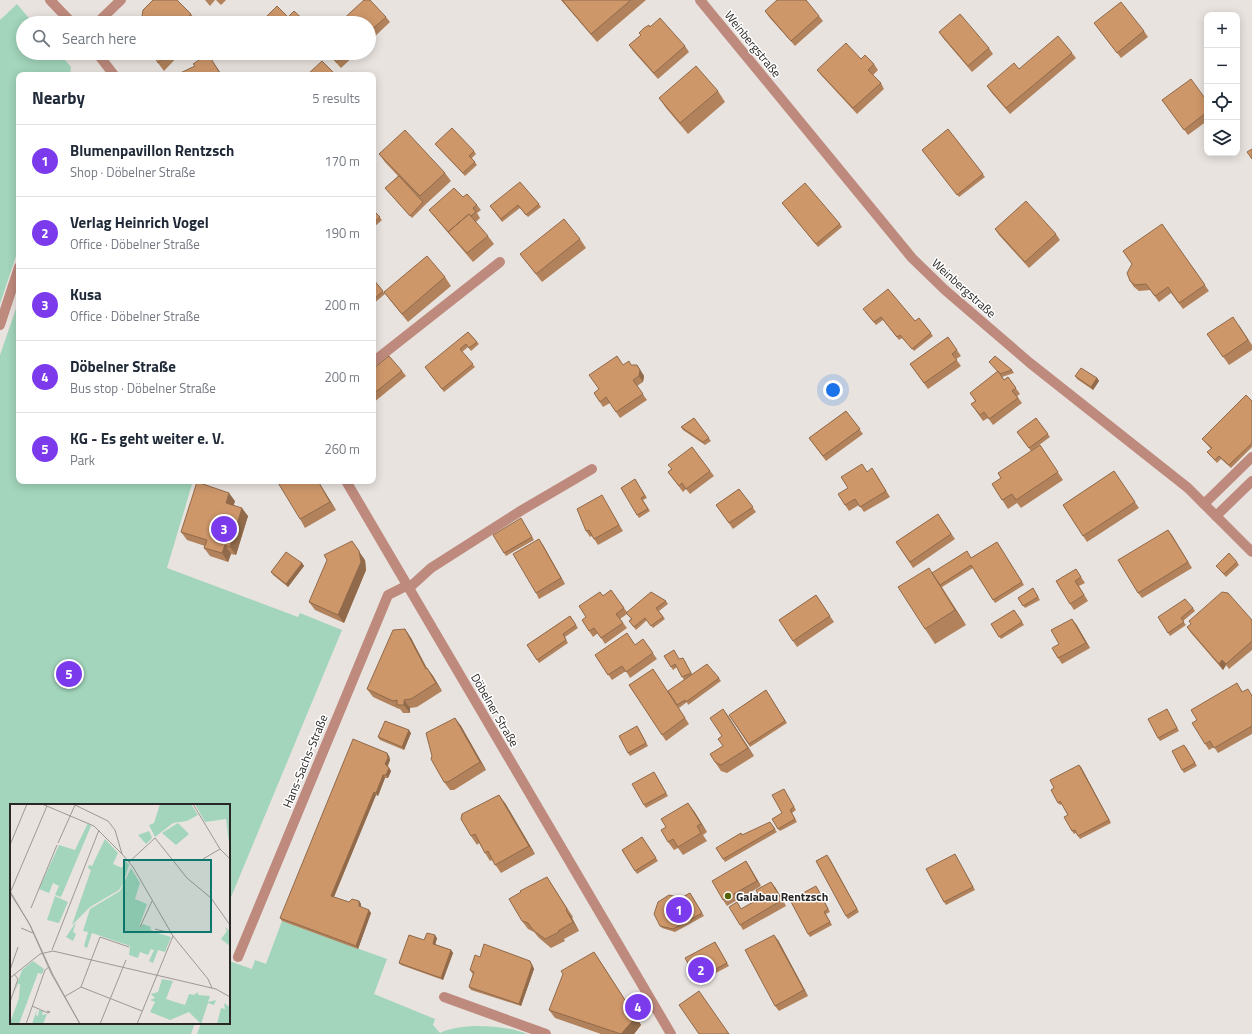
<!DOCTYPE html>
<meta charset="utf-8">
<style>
body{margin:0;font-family:"Titillium Web",sans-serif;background:#f6f6f7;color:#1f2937}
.controls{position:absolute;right:12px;top:12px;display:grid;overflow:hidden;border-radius:8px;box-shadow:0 2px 10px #0003}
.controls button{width:36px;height:36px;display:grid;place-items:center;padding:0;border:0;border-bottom:1px solid #e0e1e3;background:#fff;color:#1f2937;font:20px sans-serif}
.you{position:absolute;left:833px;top:390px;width:14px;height:14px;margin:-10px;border:3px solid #fff;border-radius:50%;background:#1a73e8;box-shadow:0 0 0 6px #1a73e833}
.badge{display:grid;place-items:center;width:26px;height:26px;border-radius:50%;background:#7c3aed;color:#fff;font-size:13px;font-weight:700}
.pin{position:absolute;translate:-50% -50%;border:2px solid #fff;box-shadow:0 1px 4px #0006}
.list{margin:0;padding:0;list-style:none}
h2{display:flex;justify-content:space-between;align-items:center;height:52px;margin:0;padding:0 16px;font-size:17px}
h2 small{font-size:13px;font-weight:400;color:#747a83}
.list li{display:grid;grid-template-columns:26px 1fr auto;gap:12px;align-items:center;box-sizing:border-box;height:72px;padding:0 16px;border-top:1px solid #e0e1e3}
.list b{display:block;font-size:15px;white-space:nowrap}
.list p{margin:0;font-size:13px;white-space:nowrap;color:#747a83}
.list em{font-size:13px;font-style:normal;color:#747a83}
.icon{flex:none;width:22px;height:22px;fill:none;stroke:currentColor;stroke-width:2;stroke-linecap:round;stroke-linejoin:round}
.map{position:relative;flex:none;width:1252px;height:1034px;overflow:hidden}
.search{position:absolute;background:#fff;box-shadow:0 2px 10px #0003;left:16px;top:16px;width:360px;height:44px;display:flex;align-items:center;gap:10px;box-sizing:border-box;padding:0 14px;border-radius:22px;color:#747a83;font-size:15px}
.panel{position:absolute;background:#fff;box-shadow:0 2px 10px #0003;left:16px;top:72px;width:360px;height:412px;border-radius:8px}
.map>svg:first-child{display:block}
</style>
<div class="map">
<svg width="1252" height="1034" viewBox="0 0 1252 1034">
<rect width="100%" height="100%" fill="#e9e3df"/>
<path fill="#a2d5bb" d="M17 4 33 23H23V53H59L71 67 70 75H19V247L0 304V20Z
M19 300V481H193L167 568 298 617 300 613 342 630 229 902V805H11V1023H195L191 1034H0V355Z
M282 921 387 959 374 994 435 1019 433 1025 440 1033C460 1022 506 1025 527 1034H197L201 1023H229V961L252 969 255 960 266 964Z"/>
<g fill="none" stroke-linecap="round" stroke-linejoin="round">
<path stroke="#be8a7d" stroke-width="10" d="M0 325 19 267
M373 362 500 262
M1204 504 1252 457
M1216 516 1252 481
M409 588 431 568 522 510 592 469"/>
<path stroke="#be8a7d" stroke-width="10" d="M50 0 72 23
M700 0 912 258 945 290 1030 363 1188 488 1252 552
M97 23 121 0
M97 53 114 75
M346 481 671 1034
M238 957 388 595 408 585
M444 997 546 1034"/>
</g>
<path fill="#b1825b" d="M205 0H215L210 6Z
M216 0H226L221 5Z
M561 0H646L597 42Z
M765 11 819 16 823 21 795 46 769 17Z
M191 14 197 22 196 23H141Z
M386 17 390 22 369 42V23Z
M1094 23 1144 31 1148 37 1121 58Z
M650 27 685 46 689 52 658 79 633 51 629 45 641 35 639 33Z
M939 32 989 48 993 54 972 72 943 38Z
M153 53H181L164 71 158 63Z
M327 53H357L341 68Z
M1072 53 1076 58 1010 114 991 92 987 86 1019 69Z
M861 59 874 64 878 70 873 75 881 83 884 89 857 114 821 75 817 70Z
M718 91 725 102 688 134 666 108 659 98Z
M1162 100 1207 101V121L1188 135Z
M948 129 985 177 959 197 922 150Z
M435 144 474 151 476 154 472 158 477 165 465 176Z
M379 154 445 173 451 181 425 205 412 218 385 188 398 176 385 162Z
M463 197 477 205 481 210 477 213 480 218 476 222 488 236 494 244 473 262 433 215 429 210Z
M782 203 840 224 842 227 818 247Z
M539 204 541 207 528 217 520 208 502 222 490 206Z
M373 210 382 220 373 228Z
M1162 224 1209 291 1183 309 1171 293 1159 302 1150 290 1139 291 1134 287 1130 281Z
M995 229 1056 234 1060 240 1029 268 999 235Z
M580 239 586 248 542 282 520 254Z
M445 277 451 286 408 322 390 300 384 292Z
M373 279 385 294 373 304Z
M865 312 915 321 919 318 933 336 914 351 902 338 899 340 883 320 876 325Z
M1239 325 1252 345V350L1229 365 1207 334Z
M468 332 479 344 471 351 468 347 462 352 475 367 444 392 427 370Z
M948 337 961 356 956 359 961 366 928 389 910 364Z
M623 365H637L641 371 644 376 643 382 637 386 647 400 620 418 610 403 603 407 594 393 599 389Z
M373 369 402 371 406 376 373 403Z
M1012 370 1014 373 1002 377 1004 380 1008 377 1020 394 1017 396 1022 403 993 425 988 418 983 421 971 404 975 401 970 393 997 372Z
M1075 376 1097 378 1099 381 1093 390 1077 379Z
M1252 401V447L1231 468 1221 459 1217 463 1207 452 1211 449 1202 439Z
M846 411 863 434 826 461 809 438Z
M694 418 711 441 705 445 683 430 681 427Z
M1036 418 1050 437 1031 451 1040 445 1063 480 1021 508 1017 503 1008 509 992 484 1001 478 1031 451 1017 432Z
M692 447 714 476 690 494 686 489 683 492 668 472 671 469Z
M867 471 876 474 890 497 864 512 859 505 849 511 845 505 848 488Z
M1114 471 1139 508 1087 542 1063 505Z
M635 479 647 498 643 500 650 511 639 518 637 515Z
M318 481 336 510 305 528 300 519Z
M739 489 756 512 733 529 716 505Z
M235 501 233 505 248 516 236 555 231 554 228 562 210 556 204 548 205 546 187 540 181 532Z
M605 501 623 531 598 545 592 536 590 537 586 531Z
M938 514 955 539 913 568 896 542Z
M521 518 534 540 506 556 504 553Z
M1168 530 1192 568 1142 598 1138 593Z
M997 542 1024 585 995 603 973 568 942 587 966 625 935 644 925 629 932 573 971 558Z
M543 545 565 584 539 599 536 593Z
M365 560 366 570 344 623 315 610 309 602Z
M1237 562 1239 565 1226 577 1216 566Z
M302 563 304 566 288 587 273 575 271 572Z
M1076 569 1085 583 1079 586 1088 601 1074 610 1070 604Z
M1033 588 1040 600 1025 608 1018 598Z
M611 590 627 612 666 601 668 604 659 611 665 619 653 628 647 620 636 630 629 621 631 619 627 614 620 619 627 628 605 644 598 633 593 637 589 631 586 617 603 596Z
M816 595 834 622 797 647 779 620Z
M1193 608 1195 611 1183 621 1186 625 1170 636 1158 617Z
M1014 610 1024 625 1001 639 991 624Z
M570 616 578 628 565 637 568 643 539 663 527 645Z
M1252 620V650L1229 669 1226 665 1223 670 1191 633 1187 627 1191 624 1189 621Z
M1076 624 1090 648 1062 664 1058 658 1059 644Z
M405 629 411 638 427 668 433 676 442 691 417 707 410 708V713H403L400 709H399L373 697 367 689Z
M643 639 657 659 630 678 626 671 612 680 595 655 635 645Z
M664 656 685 661 692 674 719 678 721 681 688 705 687 702 679 708 668 691 684 680 677 667 673 670Z
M653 669 689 724 666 741 629 685Z
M1241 689 1242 692 1252 695V734L1218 753 1214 747 1209 750 1205 744Z
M766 690 787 723 750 747 729 715Z
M723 709 754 756 727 773 721 771 715 762 723 746 722 736Z
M1167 709 1179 731 1160 741 1158 738Z
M455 718 461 726 486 770 454 790H450L444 782Z
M639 729 648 746 630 756 628 753Z
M411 733 404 750 380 740 378 737Z
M1186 747 1197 766 1184 773 1182 770Z
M387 753 389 756 390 760 388 766 391 771 388 778H385L378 796 376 795 334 897 349 902 359 901 361 904V907L371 913 358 949 282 921 280 918Z
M1081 767 1111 823 1080 839 1076 833 1074 834 1072 831 1068 815 1062 804 1060 805 1058 803 1054 788Z
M656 775 668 796 646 808 644 805Z
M784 789 796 810 792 813 797 822 780 831 778 829 782 813Z
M505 803 535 854 501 873 492 860 490 861 485 853 479 843 477 845 471 836Z
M694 811 707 832 703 835 707 841 683 855 678 848 674 850 668 842Z
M770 822 777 832 725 862 723 859Z
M642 837 658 861 637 874 622 850Z
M955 854 975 890 946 905 944 902Z
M829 857 859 912 848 919 846 916Z
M746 861 761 886 727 906 723 900Z
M547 877 573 917 572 918 579 931 564 939 565 941 551 948 539 938 534 932 528 929 522 921Z
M775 887 786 906 743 930 740 925 742 909 760 898Z
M818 889 830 912 826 914 832 925 810 937 808 934Z
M690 893 704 916 675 932 662 928 660 926 681 898Z
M437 938 435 944 451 950 453 953 443 980 401 965 399 963 424 940Z
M778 940 808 996 779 1011 775 1006Z
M715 942 729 966 699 982 697 979Z
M480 957 532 964 534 969 521 1006 471 990 469 987 473 974 472 973 470 970Z
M600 961 641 1025 634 1034H601L555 1018 549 1010Z"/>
<path fill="#906a4a" d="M208 54 222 75H221Z
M637 365 644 376 643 382 639 376Z
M1097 378 1099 381 1093 390 1091 387Z
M318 481 336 510 330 502Z
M229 493 235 501 232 511 226 503Z
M242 508 248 516 236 555 230 547Z
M1168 530 1172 535 1192 568 1188 562Z
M539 539 543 545 565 584 561 578Z
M352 541 365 560 366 570 344 623 338 615Z
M225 545 231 554 228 562 222 553Z
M302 563 304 566 288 587 286 584Z
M929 568 939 584 966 625 955 610Z
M1072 619 1076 624 1090 648 1086 643Z
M405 629 411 638 431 677 426 669Z
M1222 660 1226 665 1223 670 1219 664Z
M427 668 433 676 442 691 436 683Z
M404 700 410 708V713L404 705Z
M723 709 729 717 754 756 748 748Z
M455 718 461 726 486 770 480 762Z
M409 730 411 733 404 750 402 747Z
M387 753 389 756 390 760 387 767 385 764Z
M1079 765 1081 767 1111 823 1109 820Z
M389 768 391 771 388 778 386 775Z
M383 775 385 778 378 796 376 793Z
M374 792 376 795 333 899 331 896Z
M499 795 505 803 535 854 529 846Z
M688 803 694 811 707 832 701 824Z
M746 861 750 867 761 886 757 881Z
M771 882 775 887 786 906 782 900Z
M359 901 361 904V909L359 906Z
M369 910 371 913 358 949 356 946Z
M566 910 572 918 579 931 573 922Z
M435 935 437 938 435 946 433 944Z
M774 935 778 940 808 996 804 990Z
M451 950 453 953 443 980 441 978Z
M594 952 641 1025 634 1034H621Z
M530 961 534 969 521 1006 519 1004Z"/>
<path fill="#ce976a" stroke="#906a4a" d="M153 0H177L191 14 183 22 184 23H141L143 10Z
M364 0H370L386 17 369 32V23H339Z
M562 0H631L591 34Z
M777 0H806L819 16 791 41 765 11Z
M1121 2 1144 31 1117 53 1094 23Z
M277 6 288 17 294 11 307 23H267L263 20Z
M960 14 989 48 968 66 939 32Z
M660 18 685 46 654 73 629 45 641 35 639 33 644 28 649 25 650 27Z
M1058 36 1072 53 1006 108 987 86 1014 63 1019 69Z
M846 43 861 59 865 55 874 64 868 70 881 83 853 108 817 70Z
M153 53H167L158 63Z
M328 53H347L337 62Z
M208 54 221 75H176L195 66 193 64Z
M322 61 336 75H307Z
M696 66 718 91 680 123 659 98Z
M1191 79 1207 101V112L1184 130 1162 100Z
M452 128 474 151 469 156 475 162 463 173 435 144Z
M948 129 983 174 957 195 922 150Z
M405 130 445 173 420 196 379 154Z
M1252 149V159L1247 152Z
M399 176 423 202 410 216 385 188Z
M520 182 539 204 526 215 518 205 501 219 490 206Z
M805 183 840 224 816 244 782 203Z
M454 188 463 197 467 194 477 205 473 208 476 212 471 216 469 214 448 232 450 234 429 210Z
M1026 201 1056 234 1025 262 995 229Z
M373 210 380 217 373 223Z
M469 214 488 236 467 253 448 232Z
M564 219 580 239 536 274 520 254Z
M1162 224 1205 285 1179 303 1168 287 1155 296 1146 284 1135 285 1130 281 1127 273 1132 264 1123 251Z
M427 256 445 277 402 314 384 292Z
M373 279 383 291 373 300Z
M888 289 915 321 919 318 931 333 912 349 900 335 897 337 881 317 874 322 863 309Z
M1233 317 1248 340 1223 357 1207 334Z
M468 332 477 342 469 348 466 344 460 349 473 364 442 389 425 367Z
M948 337 957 350 952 354 957 360 924 383 910 364Z
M389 356 402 371 373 394V369Z
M617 356 623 365 629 361 631 365H637L640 370 639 376 633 380 643 394 616 412 606 397 600 402 594 393 599 389 589 375Z
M995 356 1012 370 1000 374 989 362Z
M1081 368 1097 378 1091 387 1075 376Z
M998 371 1004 380 1008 377 1016 388 1012 391 1018 398 989 419 984 412 980 415 971 404 976 401 970 393Z
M1246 395 1252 401V443L1229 465 1219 456 1215 460 1207 452 1212 448 1202 439Z
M846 411 860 429 823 456 809 438Z
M694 418 709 438 703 442 681 427Z
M1036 418 1048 434 1029 448 1017 432Z
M1040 445 1058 472 1016 500 1012 494 1002 500 992 484 1001 478 998 473Z
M692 447 710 471 686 489 682 483 679 486 668 472 672 469 668 465Z
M862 464 867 472 872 468 886 491 860 507 855 499 845 505 838 494 848 488 841 477Z
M1114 471 1135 502 1083 536 1063 505Z
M635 479 645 496 641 498 648 509 637 515 621 488Z
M277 481H318L330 502 300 519Z
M197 482 229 493 226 503 242 508 230 547 225 545 222 553 204 548 207 540 181 532Z
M739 489 753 507 729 523 716 505Z
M602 495 619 525 594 539 589 530 586 531 577 509Z
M938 514 951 534 910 562 896 542Z
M521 518 532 537 504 553 493 535Z
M1168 530 1188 562 1138 593 1118 560Z
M539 539 561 578 536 593 513 554Z
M352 541 359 551 361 562 338 615 309 602 327 560 324 555Z
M997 542 1022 582 993 600 971 565 940 585 932 573 967 551 971 558Z
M286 552 302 563 286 584 271 572Z
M1229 553 1237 562 1224 574 1216 566Z
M929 568 955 610 925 629 898 587Z
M1076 569 1081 577 1075 581 1084 595 1070 604 1056 581Z
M1033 588 1038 597 1023 606 1018 598Z
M611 590 624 608 616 614 623 623 601 638 594 628 589 631 582 620 586 617 579 606 600 592 603 596Z
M651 592 666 601 656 608 663 617 651 626 645 618 634 627 629 621 632 619 626 613Z
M1222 592 1228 593 1252 620V641L1226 664 1222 660 1219 664 1187 627 1191 624 1189 621Z
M816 595 830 616 793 641 779 620Z
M1185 599 1193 608 1181 618 1184 622 1168 633 1158 617Z
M1014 610 1022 622 999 637 991 624Z
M570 616 576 625 563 634 566 640 537 660 527 645Z
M1072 619 1086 643 1058 658 1052 648 1059 644 1051 630Z
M405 629 426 669 427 668 436 683 411 699 404 700V705H397V700L393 701 367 689 393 630Z
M627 633 635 645 643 639 653 653 626 672 622 666 608 675 595 655Z
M674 650 679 659 683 658 691 673 682 677 675 664 671 667 664 656Z
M707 664 719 678 686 702 685 700 677 705 668 691Z
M653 669 685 718 662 735 629 685Z
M1237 683 1242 692 1248 689 1252 696V726L1214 748 1210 741 1205 744 1192 723 1197 720 1191 710Z
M766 690 785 721 749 744 729 715Z
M723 709 748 748 721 765 715 762 710 754 723 746 718 739 722 736 710 718Z
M1167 709 1177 728 1158 738 1148 719Z
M455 718 480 762 448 782H444L431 759 432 756 426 733Z
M385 721 409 730 402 747 378 737Z
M637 726 646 743 628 753 619 736Z
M353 739 387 753 388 758 385 764 389 768 386 775H383L376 793 374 792 331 896 349 902 352 899 359 901V906L369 910 356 946 280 918Z
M1184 745 1195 763 1182 770 1172 751Z
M1079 765 1109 820 1078 836 1075 830 1072 831 1064 817 1068 815 1060 801 1058 803 1051 790 1054 788 1050 780Z
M654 772 666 793 644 805 632 784Z
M784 789 794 807 790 810 795 819 778 829 772 819 782 813 772 795Z
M499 795 529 846 495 865 488 851 485 853 475 834 471 836 461 819 462 814Z
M688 803 701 824 697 826 701 833 678 847 673 839 668 842 661 830 666 827 661 819Z
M770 822 775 829 723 859 716 848 741 833 742 835Z
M642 837 656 858 635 871 622 850Z
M955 854 973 887 944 902 926 869Z
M827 855 857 909 846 916 816 861Z
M746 861 757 881 723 900 712 881Z
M547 877 567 909 566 910 573 922 558 931 559 932 545 939 533 930 528 923 522 921 509 899 521 892 520 891Z
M771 882 782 900 740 925 729 907 737 902 741 909 760 898 756 890Z
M816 886 828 909 824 912 830 922 808 934 790 900Z
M690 893 702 913 673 929 660 926 654 914 658 902 669 895 681 898Z
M427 933 435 935 433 944 451 950 441 978 399 963 409 935 424 940Z
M774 935 804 990 775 1006 745 950Z
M715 942 727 963 697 979 685 958Z
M484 944 530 961 532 966 519 1004 469 987 474 972 470 970 475 955 480 957Z
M594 952 636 1017 621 1034 549 1010 563 974 561 971Z
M699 991 729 1034H699L679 1005Z"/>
<circle fill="#556306" stroke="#fff" stroke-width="1.5" cx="728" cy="896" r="4"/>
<g text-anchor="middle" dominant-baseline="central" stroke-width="3" stroke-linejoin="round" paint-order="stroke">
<g font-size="12" fill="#292725" stroke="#fff">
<text transform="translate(753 44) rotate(51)">Weinbergstraße</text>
<text transform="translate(964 288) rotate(42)">Weinbergstraße</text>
<text transform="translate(495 710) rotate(60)">Döbelner Straße</text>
<text transform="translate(305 761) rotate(-68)">Hans-Sachs-Straße</text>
</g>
<g font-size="12" font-weight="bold" fill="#292725" stroke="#fff" text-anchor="start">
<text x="736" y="896">Galabau Rentzsch</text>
</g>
</g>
<g transform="translate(10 804)">
<rect width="220" height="220" fill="#e9e3df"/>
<path d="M150 0H181L188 11 177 17 163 19 145 33 139 21 144 19ZM185 0H220V47L216 15 195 18ZM78 19 81 22 51 93 45 91 49 82 43 79 39 89 29 85 49 41 65 46ZM168 19 179 30 166 41 152 29ZM139 27 142 34 136 40 128 31ZM95 35 108 49 103 60 112 64 115 56 119 61 113 80 109 86 80 103 62 121 81 66 78 64 79 61 82 62ZM121 64 130 79 125 95 137 100 129 123 133 120 141 123 140 125 144 128 161 133 155 148 148 146 143 159 139 157 144 146 141 145 138 151 130 148 128 154 119 151 120 142 82 129 77 144 74 142 78 128 73 127 80 105 110 87ZM45 92 58 98 49 119 37 116ZM66 118 63 128 66 130 63 137 56 133ZM215 123 220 127V142L211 135 217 127ZM23 157 34 165 32 170 28 169 9 220 0 219 9 194 10 180H8L3 191 12 166ZM152 175 163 177 156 195 175 201 179 190 184 191 188 188V183V191L200 192 198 198 206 196 204 201 198 199 191 220 179 208 160 216 140 208 145 198 140 196 145 194 141 190 148 188ZM214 199 220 203V220H207L211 204 215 205ZM27 205 26 211 28 212 29 206 33 207 32 211 37 210 33 220H22Z" fill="#a2d5bb"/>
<path fill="none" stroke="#9c9895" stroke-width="1" d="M32 0 84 22 112 50 123 63 163 132 198 175 202 184M183 0 210 45 220 55M48 39 65 1 98 17 105 26 112 50M0 41 17 0M193 55 210 45M119 58 145 34 177 74 201 94 220 121M0 87 21 123 43 171 70 220M0 89 37 2M0 89 19 119 41 169 70 220M21 104 47 41M130 123 142 97M11 124 23 129M145 125 161 129M42 146 89 26M0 166 8 143M0 174 30 150 43 147 206 185 220 193M71 183 132 207M54 193 71 183 90 133 119 143M0 198 8 175 4 170M22 202 38 209 40 208 37 207M16 220 35 166 39 163M90 220 116 156M127 220 163 132"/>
<path fill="#0f766e" fill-opacity="0.15" stroke="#0f766e" stroke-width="2" d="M114 56H201V128H114Z"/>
<rect width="220" height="220" fill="none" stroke="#292725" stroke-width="2"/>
</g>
</svg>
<div class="controls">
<button>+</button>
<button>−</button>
<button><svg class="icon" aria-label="locate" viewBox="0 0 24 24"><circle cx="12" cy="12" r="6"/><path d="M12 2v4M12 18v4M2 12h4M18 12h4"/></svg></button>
<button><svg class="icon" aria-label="layers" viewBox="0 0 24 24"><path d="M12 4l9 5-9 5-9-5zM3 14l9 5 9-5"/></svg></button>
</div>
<div class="you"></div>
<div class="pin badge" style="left:679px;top:910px">1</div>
<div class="pin badge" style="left:701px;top:970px">2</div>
<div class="pin badge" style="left:224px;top:529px">3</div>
<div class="pin badge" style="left:638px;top:1007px">4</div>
<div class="pin badge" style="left:69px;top:674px">5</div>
<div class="search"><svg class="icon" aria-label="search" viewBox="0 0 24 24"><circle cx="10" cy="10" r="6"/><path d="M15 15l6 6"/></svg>Search here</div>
<section class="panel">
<h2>Nearby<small>5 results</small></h2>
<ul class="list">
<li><span class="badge">1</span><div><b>Blumenpavillon Rentzsch</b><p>Shop · Döbelner Straße</p></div><em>170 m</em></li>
<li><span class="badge">2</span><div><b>Verlag Heinrich Vogel</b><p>Office · Döbelner Straße</p></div><em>190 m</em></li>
<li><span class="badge">3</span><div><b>Kusa</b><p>Office · Döbelner Straße</p></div><em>200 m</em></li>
<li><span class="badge">4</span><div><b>Döbelner Straße</b><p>Bus stop · Döbelner Straße</p></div><em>200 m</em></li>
<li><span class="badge">5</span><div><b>KG - Es geht weiter e. V.</b><p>Park</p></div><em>260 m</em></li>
</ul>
</section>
</div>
